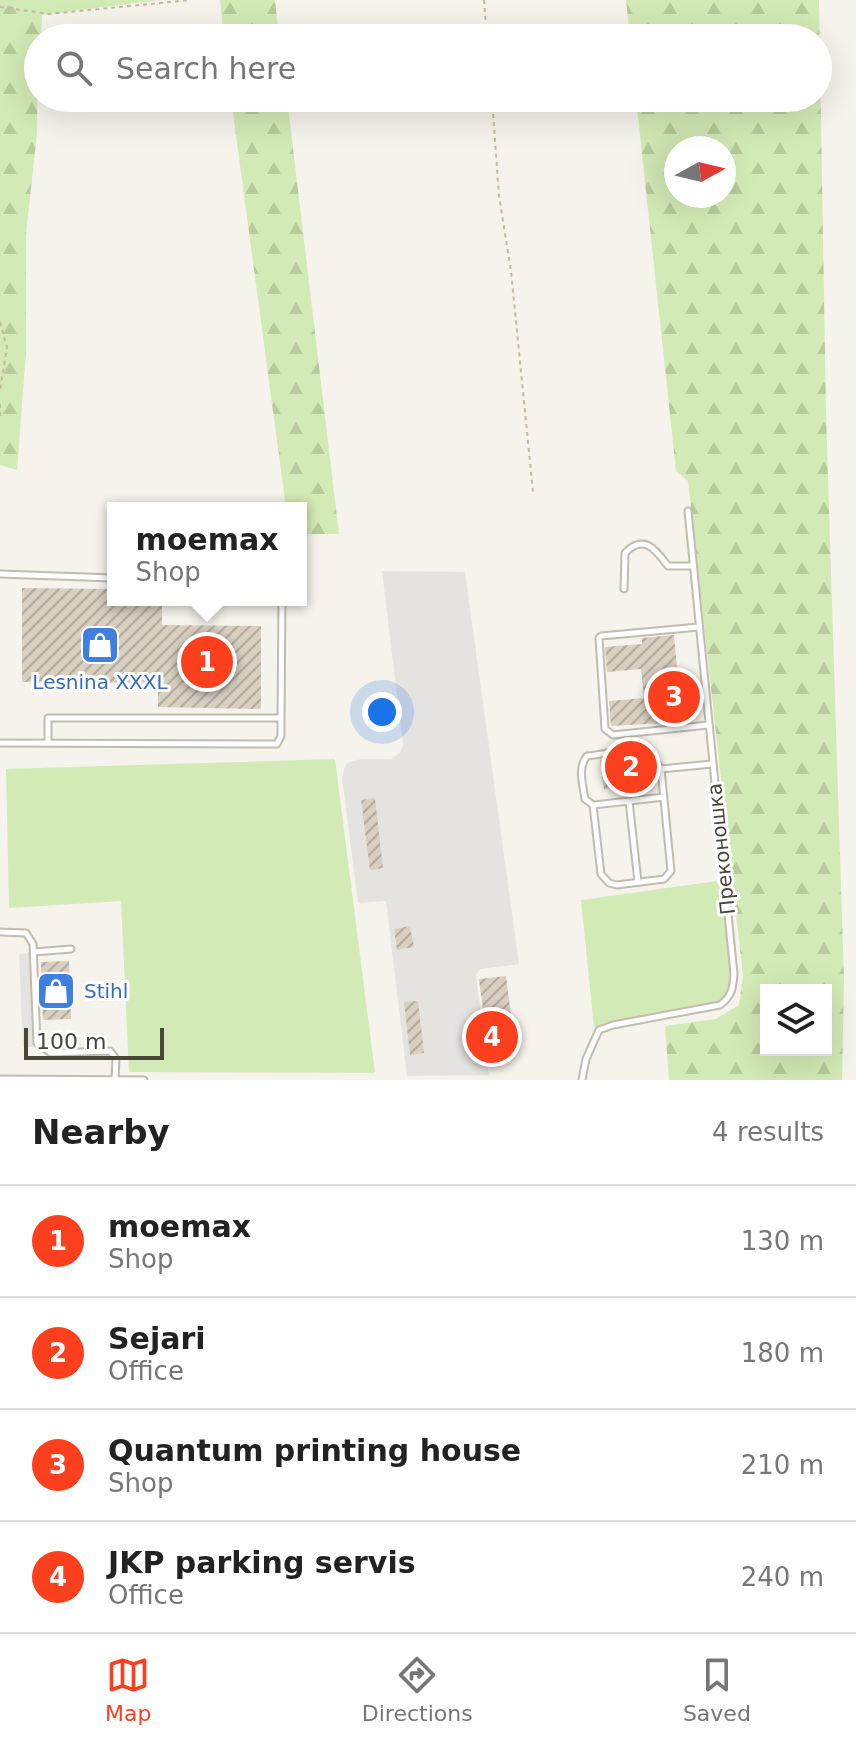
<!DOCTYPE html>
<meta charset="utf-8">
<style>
body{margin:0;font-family:"DejaVu Sans",sans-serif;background:#f6f6f6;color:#222}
.controls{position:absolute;right:24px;bottom:24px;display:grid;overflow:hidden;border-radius:0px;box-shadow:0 8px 32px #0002}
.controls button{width:72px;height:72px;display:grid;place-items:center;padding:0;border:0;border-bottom:2px solid #e0e0e0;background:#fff;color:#222;font:40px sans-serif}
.compass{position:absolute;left:664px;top:136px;width:72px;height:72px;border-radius:50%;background:#fff;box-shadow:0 8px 32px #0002;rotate:82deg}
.scale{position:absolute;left:24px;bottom:20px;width:140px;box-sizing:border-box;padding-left:8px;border:4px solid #4b4439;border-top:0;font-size:22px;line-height:28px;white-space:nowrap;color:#4b4439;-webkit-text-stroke:6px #fff;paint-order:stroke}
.you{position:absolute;left:382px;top:712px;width:28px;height:28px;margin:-20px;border:6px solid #fff;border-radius:50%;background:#1a73e8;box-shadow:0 0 0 12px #1a73e833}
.badge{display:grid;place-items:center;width:52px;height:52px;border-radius:50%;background:#fc3f1d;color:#fff;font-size:26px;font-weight:700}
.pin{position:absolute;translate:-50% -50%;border:4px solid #fff;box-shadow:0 2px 8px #0006}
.popup{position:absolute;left:107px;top:502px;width:200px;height:104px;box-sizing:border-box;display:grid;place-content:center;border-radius:0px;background:#fff;filter:drop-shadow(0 2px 6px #0005);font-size:26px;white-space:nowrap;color:#767676}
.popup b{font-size:30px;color:#222}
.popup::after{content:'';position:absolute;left:50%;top:100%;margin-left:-16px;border:16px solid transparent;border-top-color:#fff}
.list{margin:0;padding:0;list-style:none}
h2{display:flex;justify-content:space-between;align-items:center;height:104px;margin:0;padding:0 32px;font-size:34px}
h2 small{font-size:26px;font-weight:400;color:#767676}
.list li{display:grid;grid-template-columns:52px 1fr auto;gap:24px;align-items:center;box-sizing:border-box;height:112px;padding:0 32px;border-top:2px solid #e0e0e0}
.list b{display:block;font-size:30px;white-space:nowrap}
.list p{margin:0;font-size:26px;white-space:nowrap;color:#767676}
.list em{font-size:26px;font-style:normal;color:#767676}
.icon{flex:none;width:44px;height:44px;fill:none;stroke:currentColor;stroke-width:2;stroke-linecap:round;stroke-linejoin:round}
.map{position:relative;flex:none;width:856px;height:1080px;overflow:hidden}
.search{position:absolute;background:#fff;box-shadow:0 8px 32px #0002;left:24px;right:24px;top:24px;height:88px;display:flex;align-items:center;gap:20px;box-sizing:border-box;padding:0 28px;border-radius:44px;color:#767676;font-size:30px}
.sheet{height:552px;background:#fff}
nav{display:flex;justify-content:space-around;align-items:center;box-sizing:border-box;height:112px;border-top:2px solid #e0e0e0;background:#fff;font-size:22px;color:#767676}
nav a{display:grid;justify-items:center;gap:4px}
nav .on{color:#fc3f1d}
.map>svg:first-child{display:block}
</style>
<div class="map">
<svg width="856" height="1080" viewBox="0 0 856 1080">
<defs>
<pattern id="forest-firs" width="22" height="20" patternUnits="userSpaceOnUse" patternTransform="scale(2)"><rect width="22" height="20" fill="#d2eab5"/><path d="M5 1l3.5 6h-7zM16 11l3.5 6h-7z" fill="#b6ca9c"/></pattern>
<pattern id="building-hatch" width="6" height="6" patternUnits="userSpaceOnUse" patternTransform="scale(2)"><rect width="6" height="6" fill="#d8cfc1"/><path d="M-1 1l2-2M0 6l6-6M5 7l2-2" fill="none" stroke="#b1aa9e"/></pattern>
</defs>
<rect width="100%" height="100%" fill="#f6f3ec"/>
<path fill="#d2eab5" d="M0 0H159L42 15 0 3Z
M335 759 375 1073 129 1072 121 901 9 908 6 769Z
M724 880 734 974 733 988 720 1005 594 1027 581 900Z"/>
<path fill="url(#forest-firs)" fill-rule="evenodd" d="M220 0H275L279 38H224Z
M626 0H819L826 414 844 981 842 1080H669L665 1026 716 1019 739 1005 743 976 688 481 676 471 636 98H818V38H630ZM724 148V196H676V148ZM766 990H826V1050H766Z
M0 3 42 15 41 38H38L37 133 26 234V353L17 470 0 465Z
M231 98H287L339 534H301V508H286Z"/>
<path fill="#e5e3e0" d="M382 571 465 572 519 964 480 969 476 975 489 1075 407 1076 386 901 358 903 342 778 344 769 347 763 361 759H391L400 753 403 745Z
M30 953 33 1047H23L19 954Z"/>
<path fill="url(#building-hatch)" d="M22 588 113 589V600H162V625L261 626V709L158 707V683L22 682Z
M674 635 682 722 611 726 609 701 644 698 641 669 607 672 605 647 642 644V638Z
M633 756 636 785 604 789 600 760Z
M375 798 383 868 370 870 361 800Z
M410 926 414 947 397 950 394 929Z
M69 961 71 1019 43 1020 41 962Z
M506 976 515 1045 488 1048 479 979Z
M418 1001 424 1053 410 1055 404 1002Z"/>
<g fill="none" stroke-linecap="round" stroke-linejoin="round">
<defs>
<path id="lane" d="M0 574 113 578
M624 589 625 553C645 532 657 552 668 566H693
M699 627 601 636 599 638 605 729 613 735 708 725
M281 718 282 600
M0 743 277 744 281 736V718H48V743
M661 769 671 871 664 879 617 885 609 883 601 874 593 805 585 799C583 785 577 768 587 756 616 753 643 740 661 769L712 764
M629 801 638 882
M594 805 664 797
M0 932 26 933 33 944 37 1043 51 1053 110 1051 116 1059 115 1079
M34 952 71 949
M0 1079 144 1080
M582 1080 586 1059 599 1030 613 1025 720 1005C732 996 733 988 734 974L688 511"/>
</defs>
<use href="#lane" stroke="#c2bbae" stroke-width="9"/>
<path stroke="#c4b79f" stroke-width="2" stroke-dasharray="4 4" stroke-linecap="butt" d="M484 0 487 38
M0 7 49 14 190 0
M492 98 499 196 511 271 533 492
M0 322 7 347 0 390
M0 404V416"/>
<use href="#lane" stroke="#fff" stroke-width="5"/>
</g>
<defs>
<symbol id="shop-square" viewBox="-11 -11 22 22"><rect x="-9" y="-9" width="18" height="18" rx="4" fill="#3f7fe0" stroke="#fff"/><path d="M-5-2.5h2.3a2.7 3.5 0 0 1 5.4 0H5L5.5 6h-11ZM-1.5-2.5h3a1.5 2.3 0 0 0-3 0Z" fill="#fff"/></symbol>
</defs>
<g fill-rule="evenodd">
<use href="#shop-square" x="78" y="623" width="44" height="44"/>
<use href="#shop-square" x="34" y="969" width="44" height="44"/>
</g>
<g text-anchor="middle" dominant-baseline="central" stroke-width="6" stroke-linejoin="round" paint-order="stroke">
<g font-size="20" fill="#366cbe" stroke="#fff">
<text x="100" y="682">Lesnina XXXL</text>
<text x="84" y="991" text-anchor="start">Stihl</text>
</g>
<g font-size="20" fill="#4b4439" stroke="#fff">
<text transform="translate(721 849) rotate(-96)">Преконошка</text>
</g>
</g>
</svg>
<div class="controls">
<button><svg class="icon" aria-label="layers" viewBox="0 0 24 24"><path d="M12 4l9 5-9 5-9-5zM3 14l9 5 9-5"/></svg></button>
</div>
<svg class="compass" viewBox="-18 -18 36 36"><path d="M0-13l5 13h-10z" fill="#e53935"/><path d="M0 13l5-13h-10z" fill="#767676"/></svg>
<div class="scale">100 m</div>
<div class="you"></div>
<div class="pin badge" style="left:207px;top:662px">1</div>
<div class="popup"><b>moemax</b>Shop</div>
<div class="pin badge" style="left:631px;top:767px">2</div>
<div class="pin badge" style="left:674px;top:697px">3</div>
<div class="pin badge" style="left:492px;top:1037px">4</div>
<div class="search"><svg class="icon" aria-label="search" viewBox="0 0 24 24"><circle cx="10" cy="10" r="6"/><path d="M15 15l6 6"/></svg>Search here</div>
</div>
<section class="sheet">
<h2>Nearby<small>4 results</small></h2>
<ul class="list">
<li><span class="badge">1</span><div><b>moemax</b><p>Shop</p></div><em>130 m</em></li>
<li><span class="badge">2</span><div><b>Sejari</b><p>Office</p></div><em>180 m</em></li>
<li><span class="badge">3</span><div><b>Quantum printing house</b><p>Shop</p></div><em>210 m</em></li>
<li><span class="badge">4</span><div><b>JKP parking servis</b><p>Office</p></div><em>240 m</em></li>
</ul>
</section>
<nav>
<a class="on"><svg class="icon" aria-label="map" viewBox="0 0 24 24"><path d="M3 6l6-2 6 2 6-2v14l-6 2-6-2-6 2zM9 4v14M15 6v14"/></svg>Map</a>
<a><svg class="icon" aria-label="directions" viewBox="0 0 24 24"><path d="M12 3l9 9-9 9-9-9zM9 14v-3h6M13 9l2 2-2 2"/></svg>Directions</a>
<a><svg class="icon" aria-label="saved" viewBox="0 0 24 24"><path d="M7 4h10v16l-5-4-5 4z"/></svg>Saved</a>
</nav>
